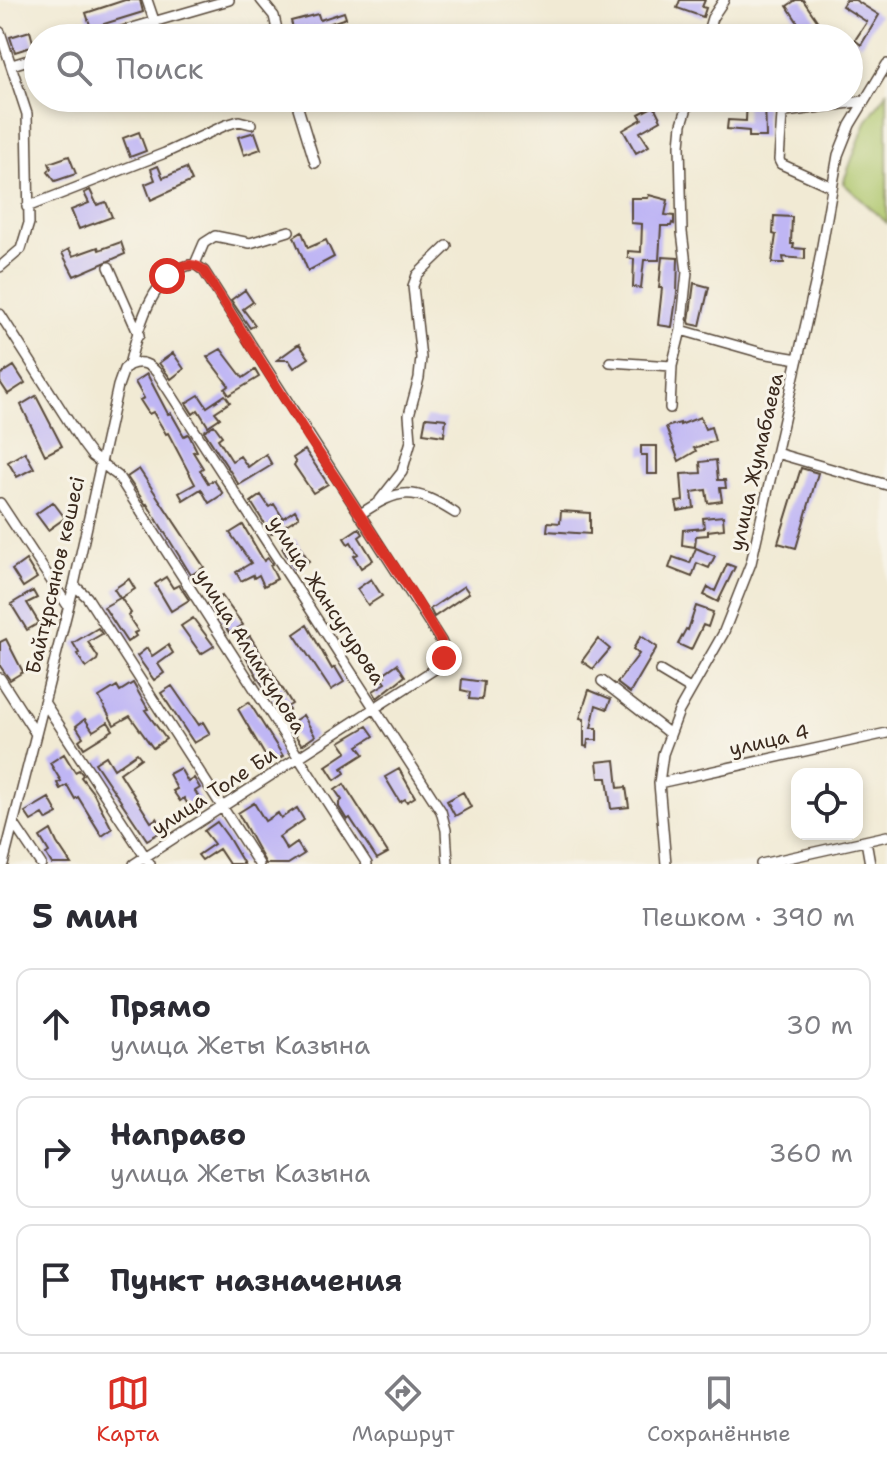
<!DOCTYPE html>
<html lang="ru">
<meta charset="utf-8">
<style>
body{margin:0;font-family:"Shantell Sans",sans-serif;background:#f7f7f7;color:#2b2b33}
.controls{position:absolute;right:24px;bottom:24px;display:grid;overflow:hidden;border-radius:16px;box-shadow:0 4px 12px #0003}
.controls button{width:72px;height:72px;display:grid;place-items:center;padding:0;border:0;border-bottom:2px solid #e1e1e2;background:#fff;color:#2b2b33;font:40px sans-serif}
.stop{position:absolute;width:24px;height:24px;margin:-18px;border:6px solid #d93025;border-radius:50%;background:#fff}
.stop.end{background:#d93025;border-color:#fff;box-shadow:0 2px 8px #0008}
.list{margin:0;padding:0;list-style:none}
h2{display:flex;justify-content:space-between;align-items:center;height:104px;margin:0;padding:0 32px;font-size:34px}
h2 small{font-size:26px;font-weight:400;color:#7c7c81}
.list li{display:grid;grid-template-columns:52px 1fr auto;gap:24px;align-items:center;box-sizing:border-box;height:112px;margin:0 16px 16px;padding:0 16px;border:2px solid #e1e1e2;border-radius:16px}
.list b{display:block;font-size:30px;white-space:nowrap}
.list p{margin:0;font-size:26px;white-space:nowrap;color:#7c7c81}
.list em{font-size:26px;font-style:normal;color:#7c7c81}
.icon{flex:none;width:44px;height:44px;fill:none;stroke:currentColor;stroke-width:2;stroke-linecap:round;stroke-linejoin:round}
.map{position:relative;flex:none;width:887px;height:864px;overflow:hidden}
.search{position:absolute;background:#fff;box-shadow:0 4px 12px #0003;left:24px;right:24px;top:24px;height:88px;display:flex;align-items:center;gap:20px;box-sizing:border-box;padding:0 28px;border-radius:44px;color:#7c7c81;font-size:30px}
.sheet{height:488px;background:#fff}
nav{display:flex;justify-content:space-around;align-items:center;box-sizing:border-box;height:112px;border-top:2px solid #e1e1e2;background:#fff;font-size:22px;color:#7c7c81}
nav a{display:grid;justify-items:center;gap:4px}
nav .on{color:#d93025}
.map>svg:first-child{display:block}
</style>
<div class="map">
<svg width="887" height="864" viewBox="0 0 887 864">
<rect width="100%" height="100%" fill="#f7f3e8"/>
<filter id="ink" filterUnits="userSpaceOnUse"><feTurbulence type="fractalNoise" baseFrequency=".0125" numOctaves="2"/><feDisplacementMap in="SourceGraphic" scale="16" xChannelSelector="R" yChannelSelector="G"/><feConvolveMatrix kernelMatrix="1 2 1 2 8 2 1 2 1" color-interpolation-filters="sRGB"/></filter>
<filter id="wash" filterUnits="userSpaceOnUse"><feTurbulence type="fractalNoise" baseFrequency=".006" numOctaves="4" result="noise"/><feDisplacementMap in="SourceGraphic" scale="32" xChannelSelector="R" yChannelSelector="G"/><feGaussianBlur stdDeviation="1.8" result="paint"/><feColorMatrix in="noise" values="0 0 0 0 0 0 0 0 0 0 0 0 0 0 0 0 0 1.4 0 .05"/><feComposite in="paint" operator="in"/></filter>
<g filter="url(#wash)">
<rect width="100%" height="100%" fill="#f1ead4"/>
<path fill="#aec66c" stroke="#747845" stroke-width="2" d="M887 92V223L843 183 866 122Z"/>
<g id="blocks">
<path fill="#bfb6f4" d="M125 0H140L143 12 91 28 86 13Z
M680 0H705L702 7 706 8 703 17 677 8Z
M796 0H803L818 22 804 32 787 6Z
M846 0H855L879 15 861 45 855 40 867 22 842 6Z
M344 12 346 18 295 35 291 21 318 14 320 20Z
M30 31 34 46 15 52 10 37Z
M747 98H765L766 137H749V131L727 129 728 120 746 121Z
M654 106 661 120 640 132 649 146 636 153 623 130 642 119 639 114Z
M139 132 146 151 130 157 123 138Z
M255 132 261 149 244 155 238 137Z
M69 156 76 174 55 181 48 172 51 168 49 163Z
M158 166 163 178 186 168 192 181 151 200 145 184 155 180 151 169Z
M90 190 97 205 106 202 112 217 79 229 71 210 89 203 84 193Z
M649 195 668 200 665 215 674 216V224L672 223 671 226H661L659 260H644L641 288 633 287 634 259 628 258V251L641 252 642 224 631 223V198H648Z
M774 216 792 217 791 244H794L793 248 805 249V259L783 257 784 263H772L776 235 773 234Z
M302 232 308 248 326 240 334 257 308 271 294 237Z
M121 242 125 254 74 276 62 253 69 249 73 256 98 247 99 250Z
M662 257 678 258 677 293 672 327 658 325 662 288H659Z
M694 283 709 287 700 326 690 324 689 321Z
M245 290 253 302 243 309 255 325 250 328 231 300Z
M299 344 309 358 294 368 289 360H277Z
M221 349 243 378 255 370 259 377 229 395 225 389 229 386 207 357Z
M173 353 184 369 171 379 159 363Z
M14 366 25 383 8 394 0 382V375Z
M147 374 168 414 171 413 184 436 188 434 190 437 197 451 193 452 203 468 200 470 208 483 214 480 223 494 209 503 201 489 183 500 179 493 195 484 168 433 166 434 153 412 149 414 140 400 144 398 135 382Z
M199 395 207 407 225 395 230 402 215 412 220 418 208 426 198 410 193 414 186 403Z
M36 396 62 446 45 455 21 405Z
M426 417 446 419 444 436 423 433Z
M700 417 705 429 711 427 715 441 694 448 696 451 679 461 666 427 680 423V425Z
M214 425 222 436 218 439 232 461 240 456 248 467 266 454 272 465 239 485 204 431Z
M641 446H657V474H647V455H641Z
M305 450 328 484 313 493 294 465 296 463 293 458Z
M25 452 34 468 17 477 8 462Z
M716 460 718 480H725L726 488H720L722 501 708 503 706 490 692 492 694 508 678 511 676 502 683 501 681 474 701 473 700 462Z
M801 468 818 473 796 548 778 543Z
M139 469 204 567 191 575 147 504 146 505 127 477Z
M261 495 269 507 274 504 283 518 295 510 299 517 271 534 251 502Z
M53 502 65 518 48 530 36 514Z
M561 511 590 513V534L547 531 548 522 560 523Z
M723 516 724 529 708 531V535L696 536 695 547 682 545 683 530 704 528 703 518Z
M243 525 264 561 268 558 272 564 270 565 277 579 264 586 259 575 254 578 253 575 241 581 236 572 251 563 230 533Z
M359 528 363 534 359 537 373 560 361 568 354 556 358 554 351 542 348 544 344 538Z
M295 539 309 561 295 570 282 548Z
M696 548 715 556 709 568 697 563 692 577 669 568 673 557 690 563Z
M26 560 37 578 23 587 12 570Z
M727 564 735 567 718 602 704 595 708 587 715 591Z
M166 577 173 588 179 585 189 600 171 611 155 584Z
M129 579 135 589 121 598 131 613 128 616 138 631 134 633 136 636 127 642 104 607 120 598 114 589Z
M371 579 382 596 368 605 357 589Z
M464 586 469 593 434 617 430 609Z
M33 591 37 598 27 603 39 623 27 630 11 604Z
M222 596 243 625 229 633 212 603Z
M696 606 713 612 708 627 703 625 691 650 678 644 686 629 688 630Z
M193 618 214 646 201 654 181 626Z
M307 625 332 669 335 667 344 682 331 690 294 634Z
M98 628 102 634 88 642 98 657 97 660 86 668 77 654 79 653 73 643Z
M250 636 292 704 287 707 289 710 281 716 275 706 277 705 259 680 239 644Z
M641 636 657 647 630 693 617 683 639 654 633 649Z
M6 639 23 672 10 680 0 666V642Z
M598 639 610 649 593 669 582 661Z
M168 645 173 653 158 664 164 673 154 680 137 656 147 648 152 656Z
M397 664 405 676 377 698 373 691 386 683 382 678 385 676 383 674Z
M462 679 484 682 482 700 469 699 470 692 461 690Z
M133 683 148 709 145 710 166 739 153 748 130 716 114 725 99 697 117 686 120 691Z
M172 686 199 725 203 722 210 734 194 743 161 693Z
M589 690 611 699 607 709 596 705 591 728H597V740H588L587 747 584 746V719L580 718Z
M249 702 283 756 270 764 238 709Z
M303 715 315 736 302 745 288 725Z
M85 719 93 731 108 722 113 730 84 748 79 740 83 737 76 726Z
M367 726 374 736 358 746 364 754 342 768 345 773 335 780 326 766 347 752 340 742Z
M137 753 141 758 120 773 151 822 157 818 164 830 147 840 95 763 106 756 114 769Z
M64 754 75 772 79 770 83 775 81 777 94 794 112 829 102 836 78 797 75 799 67 785 60 789 57 783 61 781 50 763Z
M615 760 618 788 626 787 629 807 611 809 607 778H599L597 762Z
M180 768 188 782 194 778 200 788 195 791 204 806 193 813 184 798 180 801 173 791 177 789 169 774Z
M399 769 415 797 407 802 405 799 400 802 385 777Z
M344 784 388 853 377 859 350 818 347 820 339 807V803L342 800 335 790Z
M463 792 471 807 455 816 447 801Z
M49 798 58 814 47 820 43 814 31 821 25 812Z
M254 803 265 821 278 813 281 818 297 808 304 820 279 837 287 850 297 843 304 854 288 864H266L238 813Z
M217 822 228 837 244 864H229L219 849 202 860 198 855 214 844 204 831Z
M51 830 57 843 71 864H52L46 854 49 852 40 837Z"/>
</g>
</g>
<g filter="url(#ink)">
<use href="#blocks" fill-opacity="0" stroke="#564739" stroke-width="2"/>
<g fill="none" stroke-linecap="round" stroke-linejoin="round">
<defs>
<path id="minor" d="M147 0 160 38
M261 0 274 16 279 38
M0 32 27 114 29 223 21 249 0 267
M98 38 229 0
M706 38 712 18 724 0
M12 65 38 57
M295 98 315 163
M830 186 781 164 779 160 782 115 786 112 864 101
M27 207 165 153 226 125 239 121 251 124
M195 264 204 243 215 236 250 243 289 231
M109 267 139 335
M0 314 83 444 92 456 118 476 367 864
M681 330 762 353 798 359
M610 362 672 366
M129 365C142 360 150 364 158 374L441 811 446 830 448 864
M670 408 672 366 681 330 687 272 682 232 680 145 682 124 690 98
M776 453 887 485
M380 500 402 472 411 441 409 415 419 378 421 358 413 286 417 275 447 246
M0 503 68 606
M359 515C400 487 414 487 455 513
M74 585 87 597 259 864
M660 671 690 689
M0 678 36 734
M602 681 670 734
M44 702 150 864
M659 783 887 733
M14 824 41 864
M866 841 870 864
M3 864 74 585 118 386 124 369 129 365C138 329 152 270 195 264L204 271 441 641 445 650 441 665 134 864
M666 864 659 783 663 754 679 711 723 634 751 563 816 280 838 155 850 125 887 64
M761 864 887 836"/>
</defs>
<use href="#minor" stroke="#564739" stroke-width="12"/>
<use href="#minor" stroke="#fff" stroke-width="9"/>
</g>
</g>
<g fill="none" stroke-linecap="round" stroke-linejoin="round" filter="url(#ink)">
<path stroke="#d93025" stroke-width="10" d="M167 276C179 267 192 259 204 271L309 438 412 593 441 641 444 658"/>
</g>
<g text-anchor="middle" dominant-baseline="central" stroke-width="6" stroke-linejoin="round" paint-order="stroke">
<g font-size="20" fill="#3b2a1e" stroke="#f7f3e8">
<text transform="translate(756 462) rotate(-77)">улица Жумабаева</text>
<text transform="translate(55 575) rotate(-77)">Байтұрсынов көшесі</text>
<text transform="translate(327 600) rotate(57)">улица Жансугурова</text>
<text transform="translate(251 651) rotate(58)">улица Алимкулова</text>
<text transform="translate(769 740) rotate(-13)">улица 4</text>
<text transform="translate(214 791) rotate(-33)">улица Толе Би</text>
</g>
</g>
</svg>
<div class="controls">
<button><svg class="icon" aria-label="locate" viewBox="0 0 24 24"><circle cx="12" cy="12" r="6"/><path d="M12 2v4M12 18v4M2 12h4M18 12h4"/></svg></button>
</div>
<div class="stop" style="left:167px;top:276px"></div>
<div class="stop end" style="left:444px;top:658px"></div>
<div class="search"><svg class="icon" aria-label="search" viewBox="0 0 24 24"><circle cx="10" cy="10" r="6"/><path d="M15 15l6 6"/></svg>Поиск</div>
</div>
<section class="sheet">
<h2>5 мин<small>Пешком · 390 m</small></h2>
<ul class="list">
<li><svg class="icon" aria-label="ahead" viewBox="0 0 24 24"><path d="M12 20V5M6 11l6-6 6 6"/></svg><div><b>Прямо</b><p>улица Жеты Казына</p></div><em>30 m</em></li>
<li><svg class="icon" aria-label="right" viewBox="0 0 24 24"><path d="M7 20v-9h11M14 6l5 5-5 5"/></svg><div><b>Направо</b><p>улица Жеты Казына</p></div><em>360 m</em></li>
<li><svg class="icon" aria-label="arrive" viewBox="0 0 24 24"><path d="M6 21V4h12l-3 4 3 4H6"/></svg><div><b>Пункт назначения</b></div></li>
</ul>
</section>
<nav>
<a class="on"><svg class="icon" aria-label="map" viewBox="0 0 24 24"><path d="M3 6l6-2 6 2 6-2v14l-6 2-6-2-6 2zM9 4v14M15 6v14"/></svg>Карта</a>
<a><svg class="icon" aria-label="directions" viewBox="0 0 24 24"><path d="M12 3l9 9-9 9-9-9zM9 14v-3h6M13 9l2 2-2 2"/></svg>Маршрут</a>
<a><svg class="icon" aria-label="saved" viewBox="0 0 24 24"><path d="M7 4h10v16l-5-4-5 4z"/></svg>Сохранённые</a>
</nav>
